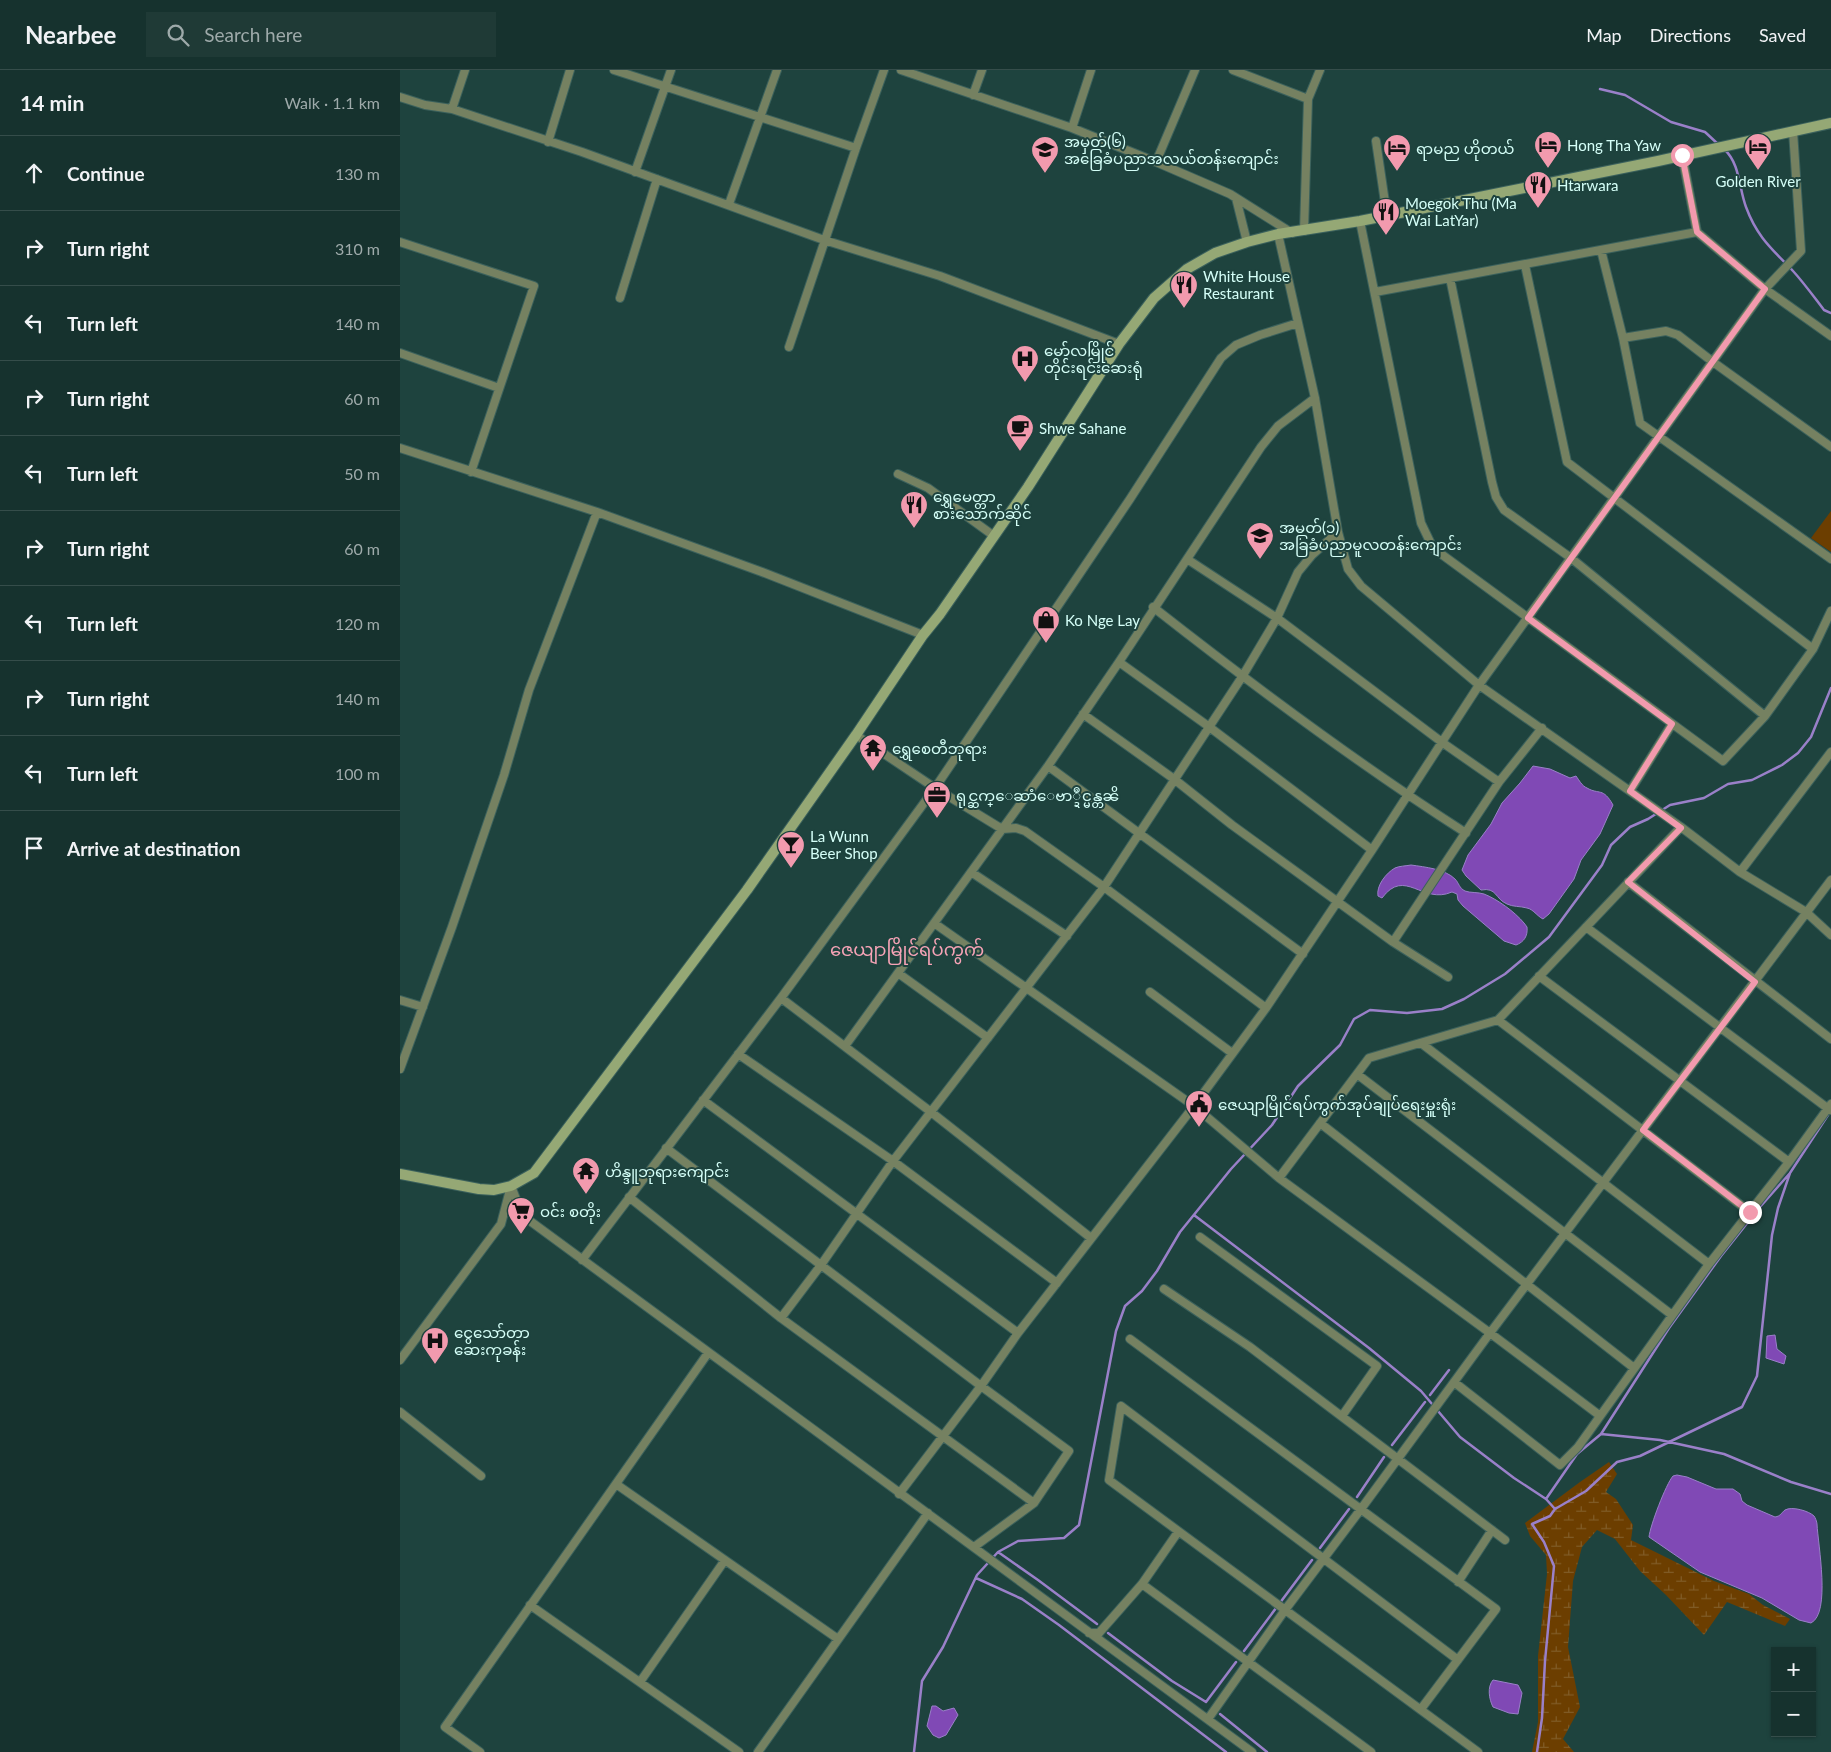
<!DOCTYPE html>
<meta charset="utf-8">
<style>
body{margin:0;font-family:Lato,"Noto Sans Myanmar",sans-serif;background:#1f3a36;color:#f1f3f6}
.controls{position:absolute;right:15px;bottom:15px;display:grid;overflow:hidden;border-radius:0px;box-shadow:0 1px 4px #0004}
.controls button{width:45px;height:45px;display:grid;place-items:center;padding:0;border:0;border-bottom:1px solid #354d4a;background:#16322e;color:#f1f3f6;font:25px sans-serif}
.stop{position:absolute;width:15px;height:15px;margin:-11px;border:4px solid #f29aae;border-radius:50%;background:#fff}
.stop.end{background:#f29aae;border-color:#fff;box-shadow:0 1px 5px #0008}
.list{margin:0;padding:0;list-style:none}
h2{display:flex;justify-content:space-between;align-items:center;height:65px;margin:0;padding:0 20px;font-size:21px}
h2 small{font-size:16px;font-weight:400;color:#9eaaaa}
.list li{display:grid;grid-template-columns:32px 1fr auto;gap:15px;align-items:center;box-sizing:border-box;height:75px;padding:0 20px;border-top:1px solid #354d4a}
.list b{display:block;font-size:19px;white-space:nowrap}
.list em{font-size:16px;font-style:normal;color:#9eaaaa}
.icon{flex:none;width:28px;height:28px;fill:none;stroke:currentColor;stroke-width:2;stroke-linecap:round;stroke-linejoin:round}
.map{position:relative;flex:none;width:1431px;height:1682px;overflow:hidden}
header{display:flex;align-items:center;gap:30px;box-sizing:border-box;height:70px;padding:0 25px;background:#16322e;border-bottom:1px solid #354d4a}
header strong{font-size:24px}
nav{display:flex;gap:28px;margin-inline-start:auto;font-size:18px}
.search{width:350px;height:45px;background:#1f3a36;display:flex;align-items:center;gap:12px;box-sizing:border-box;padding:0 18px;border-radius:0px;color:#9eaaaa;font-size:19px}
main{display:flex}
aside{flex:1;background:#16322e}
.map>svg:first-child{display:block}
</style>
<header>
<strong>Nearbee</strong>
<div class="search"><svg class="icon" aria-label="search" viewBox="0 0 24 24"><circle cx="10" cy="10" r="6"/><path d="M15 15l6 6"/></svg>Search here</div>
<nav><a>Map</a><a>Directions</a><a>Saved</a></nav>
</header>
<main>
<aside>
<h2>14 min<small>Walk · 1.1 km</small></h2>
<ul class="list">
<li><svg class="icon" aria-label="ahead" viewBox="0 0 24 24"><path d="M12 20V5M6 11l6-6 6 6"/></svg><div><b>Continue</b></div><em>130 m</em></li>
<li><svg class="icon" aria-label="right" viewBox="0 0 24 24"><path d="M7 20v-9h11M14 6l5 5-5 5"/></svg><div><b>Turn right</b></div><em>310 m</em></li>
<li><svg class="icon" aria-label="left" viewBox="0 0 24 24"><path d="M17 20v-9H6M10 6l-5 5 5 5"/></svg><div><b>Turn left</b></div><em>140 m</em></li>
<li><svg class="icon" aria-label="right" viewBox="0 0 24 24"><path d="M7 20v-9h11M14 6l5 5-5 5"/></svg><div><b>Turn right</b></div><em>60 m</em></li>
<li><svg class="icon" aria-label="left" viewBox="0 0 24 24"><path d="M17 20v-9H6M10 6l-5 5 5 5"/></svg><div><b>Turn left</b></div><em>50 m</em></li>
<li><svg class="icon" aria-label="right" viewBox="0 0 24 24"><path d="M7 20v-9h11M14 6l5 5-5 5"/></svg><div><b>Turn right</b></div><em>60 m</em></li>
<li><svg class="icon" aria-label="left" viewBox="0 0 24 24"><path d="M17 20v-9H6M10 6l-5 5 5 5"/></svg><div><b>Turn left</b></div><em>120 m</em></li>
<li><svg class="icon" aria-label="right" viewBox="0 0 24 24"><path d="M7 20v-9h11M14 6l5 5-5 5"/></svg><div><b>Turn right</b></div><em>140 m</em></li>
<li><svg class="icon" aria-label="left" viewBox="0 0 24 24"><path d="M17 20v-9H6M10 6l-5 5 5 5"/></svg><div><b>Turn left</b></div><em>100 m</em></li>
<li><svg class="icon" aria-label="arrive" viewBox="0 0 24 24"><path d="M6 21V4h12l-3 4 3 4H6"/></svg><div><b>Arrive at destination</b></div></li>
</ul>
</aside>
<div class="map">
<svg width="1431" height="1682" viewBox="0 0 1431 1682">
<defs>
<pattern id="wetland-marsh" width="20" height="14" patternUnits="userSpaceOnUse" patternTransform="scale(1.25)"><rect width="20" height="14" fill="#6c3e00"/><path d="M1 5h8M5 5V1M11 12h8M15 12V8" fill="none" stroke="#805b26"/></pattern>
</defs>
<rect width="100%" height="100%" fill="#1e433e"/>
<path fill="#6c3e00" d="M1431 441V482L1411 468Z"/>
<path fill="url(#wetland-marsh)" d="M1209 1392 1217 1404 1206 1422 1216 1429 1233 1455 1231 1470 1314 1511 1349 1524 1363 1535 1390 1549 1385 1556 1327 1532 1304 1565 1266 1525 1240 1501 1215 1469 1197 1460 1182 1477 1173 1511 1168 1577 1180 1637 1163 1669 1174 1682H1132L1138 1652V1586L1147 1504 1146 1485 1130 1466 1125 1453 1180 1412Z"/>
<path fill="#8049b5" stroke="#9a80c9" d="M1133 696 1150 699 1170 708 1176 706C1179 710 1182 716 1187 718 1199 725 1203 717 1213 735L1200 764 1181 790 1174 809 1149 844 1143 849C1137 846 1133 839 1127 838 1120 836 1113 837 1107 834 1095 829 1097 817 1081 820L1066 806 1062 800 1068 785 1091 754 1102 733 1120 713Z
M1011 795C1025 797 1045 799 1055 809 1059 813 1059 818 1065 821 1070 823 1078 822 1084 824 1097 829 1115 842 1124 853L1127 857C1128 866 1124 872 1116 875L1104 871 1063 836 1058 830 1057 824 1052 822C1022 835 1005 797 982 828L978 826C976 816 986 803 995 798 999 796 1006 796 1011 795Z
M1375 1265 1377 1279 1386 1286 1384 1294 1366 1288 1367 1266Z
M1277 1405 1287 1407 1316 1419H1333L1340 1424 1342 1431 1347 1435 1375 1447C1381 1446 1381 1443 1385 1440 1392 1436 1409 1441 1414 1446 1415 1447 1417 1452 1417 1454 1418 1475 1431 1543 1411 1553L1399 1550 1362 1528 1300 1502 1249 1467C1250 1456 1266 1414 1273 1406Z
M1093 1610 1118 1615 1122 1623 1118 1644 1109 1643 1093 1637C1089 1629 1087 1617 1093 1610Z
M532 1636H536L543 1641 554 1638 558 1645 546 1665 539 1668 533 1665 527 1656Z"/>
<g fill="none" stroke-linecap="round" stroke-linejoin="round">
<path stroke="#9a80c9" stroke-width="2.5" d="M1200 19 1225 25 1271 52 1305 62 1319 75
M1325 80C1340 94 1339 119 1346 137 1357 167 1372 179 1393 201 1404 213 1414 227 1424 240L1431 243
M794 1145 969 1278 1021 1321 1060 1367 1114 1408 1146 1429
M1030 1325 1049 1300
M1201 1364 1260 1370 1324 1384 1391 1412 1431 1424
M992 1375 1025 1332
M957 1427 984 1387
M1155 1439 1186 1421 1217 1392 1240 1386 1342 1337 1357 1306 1372 1165 1378 1138 1390 1103 1430 1042
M920 1478 949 1439
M598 1482 638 1510 697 1554
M576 1508 622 1529 659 1555 826 1682
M708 1563 772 1611 806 1632 836 1592
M844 1581 912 1490
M820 1644 867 1682
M514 1682 522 1611 543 1577 577 1505 598 1482 618 1471 664 1468 679 1455 716 1261 725 1236 742 1221 757 1201 780 1162 831 1099 872 1055 898 1016 940 975 954 949 970 940 1007 943 1042 939 1064 929 1105 904 1149 867 1202 795 1211 775 1230 757 1248 749 1270 735 1304 728 1328 714 1352 710 1382 695 1398 683 1411 667 1431 618
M1137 1682 1142 1648 1145 1591 1154 1496 1144 1472 1132 1454 1150 1446 1155 1439 1146 1429 1177 1384 1201 1364 1269 1258 1321 1186 1360 1137 1390 1103"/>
<defs>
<path id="minor" d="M214 0 456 78
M501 0 672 58 756 92 830 124 892 163
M833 0 908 29
M573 25 582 0
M0 27 25 35 52 39 182 82 424 170 540 206 719 274
M52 39 65 0
M672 58 691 0
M976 71 987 146
M148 72 170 0
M1282 85 1297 162 1365 219 1431 266
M756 92 795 0
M235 102 271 0
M836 128 847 172
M329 134 377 0
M960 151 1021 453 1033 478 1323 691 1365 646 1413 579 1431 541
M904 161 908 29 920 0
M878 164 915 328 938 462 948 499 961 516 1079 615 1281 757 1340 802 1406 842 1431 865
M0 172 134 216 71 402
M1201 180 1223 268 1240 353 1431 489
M1125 195 1167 392 1413 579
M1050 208 1092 412 1096 427 1104 440 1171 488 1365 646
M975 222 1297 162
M220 228 257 109
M1223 268 1266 261 1278 265 1313 292 1431 377
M389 277 456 78 484 0
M0 283 99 318
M0 378 197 442 362 502 523 565
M498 404 528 418 594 466
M787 489 877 548 1043 673 1099 712
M753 537C855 617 958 694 1066 763
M719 592 808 656 972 780
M683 644 774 709 832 755 993 872 1048 907
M456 665 535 718 602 759 616 758 625 761 704 817 866 938
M648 696 903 884
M1230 721 1272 654
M571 802 667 866
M1340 802 1431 682
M1228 812 1431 969
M534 853 794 1036 879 1108 1090 1263 1199 1345
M1186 857 1430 1040
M993 872 1099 712 1142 658
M498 903 588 968
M1139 906 1389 1092
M750 922 832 983
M381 928 531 1042 691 1168
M0 930 23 937
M1098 950 1350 1142
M1021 973 1309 1194
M445 976 648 696 719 592 861 377 878 356 915 328
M338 984 493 1091 657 1213
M0 999 52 857 104 705 129 620 197 442
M957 1004 1272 1245
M303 1030 618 1263
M920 1053 1234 1298
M266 1078 581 1316 669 1381 634 1433 574 1477
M879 1108 969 988 1098 950 1281 757
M111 1116 118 1134 126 1148 852 1682
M229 1127 381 1248 634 1433
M800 1167 977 1296 942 1346
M182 1190 381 928 535 718 730 429 821 288 836 275 860 265 898 253
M764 1219 850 1277 1105 1470
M381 1248 421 1195 493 1091 704 817 842 607 877 548 898 502 912 485 938 462
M730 1269 1096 1539 1021 1639
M0 1290 101 1154 111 1116
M1054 1312 1160 1395 1178 1377 1309 1194 1389 1092 1431 1034
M0 1342 81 1406
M216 1414 438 1569
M499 1424 581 1316 618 1263 794 1036 866 938 972 780 1079 615 1365 219 1401 181 1393 61
M1058 1512 1092 1460
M742 1514 971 1682
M130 1535 339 1682
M689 1563H699L742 1514 778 1462
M1058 1590 721 1336 709 1410 1078 1682
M240 1612 325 1490
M808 1649 885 1540 961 1439 1090 1263 1431 810
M80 1682 45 1657 308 1283
M358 1682 528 1443"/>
<path id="secondary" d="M0 1104 79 1119 94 1120 111 1116 134 1103 347 820 456 665 523 565 540 544 628 417 719 274 754 228 787 199 815 183 847 172 878 164 960 151 1258 91 1431 53"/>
</defs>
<use href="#minor" stroke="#3b615c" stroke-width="10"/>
<use href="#secondary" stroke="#3b615c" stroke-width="12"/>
<use href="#minor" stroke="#758161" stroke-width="8"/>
<use href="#secondary" stroke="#95a875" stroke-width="10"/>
</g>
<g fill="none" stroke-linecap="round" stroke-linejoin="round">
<path stroke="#f29aae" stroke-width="6" d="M1282 85 1297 162 1365 219 1128 548 1272 654 1230 721 1281 758 1228 812 1355 912 1243 1060 1350 1142"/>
</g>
<defs>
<symbol id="hotel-pin" viewBox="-11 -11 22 30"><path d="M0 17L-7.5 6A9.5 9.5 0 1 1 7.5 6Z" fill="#f29aae" stroke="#1e433e"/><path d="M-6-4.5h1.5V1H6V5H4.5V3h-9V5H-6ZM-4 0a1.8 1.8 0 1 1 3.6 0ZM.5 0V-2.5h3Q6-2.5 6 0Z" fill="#111"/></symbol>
<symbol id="school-pin" viewBox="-11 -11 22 30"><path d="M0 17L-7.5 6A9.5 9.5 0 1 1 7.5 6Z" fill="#f29aae" stroke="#1e433e"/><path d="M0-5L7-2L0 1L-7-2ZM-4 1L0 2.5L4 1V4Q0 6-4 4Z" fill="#111"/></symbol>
<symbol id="restaurant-pin" viewBox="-11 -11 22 30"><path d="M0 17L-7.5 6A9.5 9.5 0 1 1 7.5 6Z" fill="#f29aae" stroke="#1e433e"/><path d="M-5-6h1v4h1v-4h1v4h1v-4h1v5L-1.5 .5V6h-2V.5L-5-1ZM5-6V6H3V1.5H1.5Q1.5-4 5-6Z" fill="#111"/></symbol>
<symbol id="hospital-pin" viewBox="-11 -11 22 30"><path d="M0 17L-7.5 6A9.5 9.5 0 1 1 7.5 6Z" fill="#f29aae" stroke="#1e433e"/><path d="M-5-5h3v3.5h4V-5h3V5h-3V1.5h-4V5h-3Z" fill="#111"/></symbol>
<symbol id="cafe-pin" viewBox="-11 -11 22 30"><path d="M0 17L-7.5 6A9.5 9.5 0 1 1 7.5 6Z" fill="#f29aae" stroke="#1e433e"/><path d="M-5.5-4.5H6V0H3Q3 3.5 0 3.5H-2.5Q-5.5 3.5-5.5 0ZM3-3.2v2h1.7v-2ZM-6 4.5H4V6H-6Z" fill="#111"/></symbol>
<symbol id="shop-pin" viewBox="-11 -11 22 30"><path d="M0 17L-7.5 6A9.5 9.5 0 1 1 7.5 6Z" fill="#f29aae" stroke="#1e433e"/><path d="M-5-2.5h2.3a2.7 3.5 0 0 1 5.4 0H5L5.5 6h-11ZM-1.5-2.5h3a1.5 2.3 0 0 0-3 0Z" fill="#111"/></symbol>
<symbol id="temple-pin" viewBox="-11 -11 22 30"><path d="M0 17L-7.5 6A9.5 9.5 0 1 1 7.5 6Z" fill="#f29aae" stroke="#1e433e"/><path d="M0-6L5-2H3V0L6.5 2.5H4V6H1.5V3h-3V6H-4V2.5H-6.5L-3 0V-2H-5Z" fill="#111"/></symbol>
<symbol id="office-pin" viewBox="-11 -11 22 30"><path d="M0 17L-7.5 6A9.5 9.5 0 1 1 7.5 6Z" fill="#f29aae" stroke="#1e433e"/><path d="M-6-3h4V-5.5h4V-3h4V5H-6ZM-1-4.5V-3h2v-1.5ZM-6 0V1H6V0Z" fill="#111"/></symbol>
<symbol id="bar-pin" viewBox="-11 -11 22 30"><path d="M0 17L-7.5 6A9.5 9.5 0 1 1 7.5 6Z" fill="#f29aae" stroke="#1e433e"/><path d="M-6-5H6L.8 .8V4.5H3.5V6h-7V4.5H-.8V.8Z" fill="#111"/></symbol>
<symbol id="civic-pin" viewBox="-11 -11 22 30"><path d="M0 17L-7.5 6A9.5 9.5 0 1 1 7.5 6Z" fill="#f29aae" stroke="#1e433e"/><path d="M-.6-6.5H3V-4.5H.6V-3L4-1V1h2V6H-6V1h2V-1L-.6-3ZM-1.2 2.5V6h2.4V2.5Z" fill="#111"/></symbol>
<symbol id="supermarket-pin" viewBox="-11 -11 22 30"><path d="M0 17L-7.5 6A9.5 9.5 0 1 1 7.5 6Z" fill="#f29aae" stroke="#1e433e"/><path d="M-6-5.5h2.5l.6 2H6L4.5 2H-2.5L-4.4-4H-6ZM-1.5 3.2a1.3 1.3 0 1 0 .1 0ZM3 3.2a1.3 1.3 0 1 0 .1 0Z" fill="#111"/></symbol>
</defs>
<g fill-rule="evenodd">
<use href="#hotel-pin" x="1132" y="59" width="32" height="43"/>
<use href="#hotel-pin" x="1342" y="61" width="32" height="43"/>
<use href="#hotel-pin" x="981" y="62" width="32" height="43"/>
<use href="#school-pin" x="629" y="64" width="32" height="43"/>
<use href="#restaurant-pin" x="1122" y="99" width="32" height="43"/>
<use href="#restaurant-pin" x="970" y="126" width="32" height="43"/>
<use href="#restaurant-pin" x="768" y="199" width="32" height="43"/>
<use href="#hospital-pin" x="609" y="273" width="32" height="43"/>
<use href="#cafe-pin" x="604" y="342" width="32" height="43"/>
<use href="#restaurant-pin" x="498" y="419" width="32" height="43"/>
<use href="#school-pin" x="844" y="450" width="32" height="43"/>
<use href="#shop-pin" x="630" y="534" width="32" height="43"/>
<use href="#temple-pin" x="457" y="662" width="32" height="43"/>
<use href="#office-pin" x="521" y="709" width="32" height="43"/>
<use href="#bar-pin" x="375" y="759" width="32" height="43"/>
<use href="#civic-pin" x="783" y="1018" width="32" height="43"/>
<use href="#temple-pin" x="170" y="1085" width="32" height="43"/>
<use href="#supermarket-pin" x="105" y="1125" width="32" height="43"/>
<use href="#hospital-pin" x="19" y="1255" width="32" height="43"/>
</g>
<g text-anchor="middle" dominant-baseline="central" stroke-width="4" stroke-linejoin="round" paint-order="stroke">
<g font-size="15" fill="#d5fff8" stroke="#1e433e" text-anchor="start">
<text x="664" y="71">အမှတ်(၆)<tspan x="664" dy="17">အခြေခံပညာအလယ်တန်းကျောင်း</tspan></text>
<text x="1167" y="75">Hong Tha Yaw</text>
<text x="1016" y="78">ရာမည ဟိုတယ်</text>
<text x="1358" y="111" text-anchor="middle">Golden River</text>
<text x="1157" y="115">Htarwara</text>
<text x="1005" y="133">Moegok Thu (Ma<tspan x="1005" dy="17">Wai LatYar)</tspan></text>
<text x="803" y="206">White House<tspan x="803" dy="17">Restaurant</tspan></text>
<text x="644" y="280">မော်လမြိုင်<tspan x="644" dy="17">တိုင်းရင်းဆေးရုံ</tspan></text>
<text x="639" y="358">Shwe Sahane</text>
<text x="533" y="426">ရွှေမေတ္တာ<tspan x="533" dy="17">စားသောက်ဆိုင်</tspan></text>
<text x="879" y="457">အမှတ်(၁)<tspan x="879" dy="17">အခြခံပညာမူလတန်းကျောင်း</tspan></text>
<text x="665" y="550">Ko Nge Lay</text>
<text x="492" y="678">ရွှေစေတီဘုရား</text>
<text x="556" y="725">ရုင္ဆက္ေဆာံေဗာ္ဍဳင္မန္တၼိ</text>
<text x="410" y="766">La Wunn<tspan x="410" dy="17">Beer Shop</tspan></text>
<text x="818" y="1034">ဇေယျာမြိုင်ရပ်ကွက်အုပ်ချုပ်ရေးမှူးရုံး</text>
<text x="205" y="1101">ဟိန္ဒူဘုရားကျောင်း</text>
<text x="140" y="1141">ဝင်း စတိုး</text>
<text x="54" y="1262">ငွေသော်တာ<tspan x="54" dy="17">ဆေးကုခန်း</tspan></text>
</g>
<g font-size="18" fill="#f6a3b6" stroke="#1e433e">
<text x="507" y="879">ဇေယျာမြိုင်ရပ်ကွက်</text>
</g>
</g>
</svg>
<div class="controls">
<button>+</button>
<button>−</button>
</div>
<div class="stop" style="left:1282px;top:85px"></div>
<div class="stop end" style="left:1350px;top:1142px"></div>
</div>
</main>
